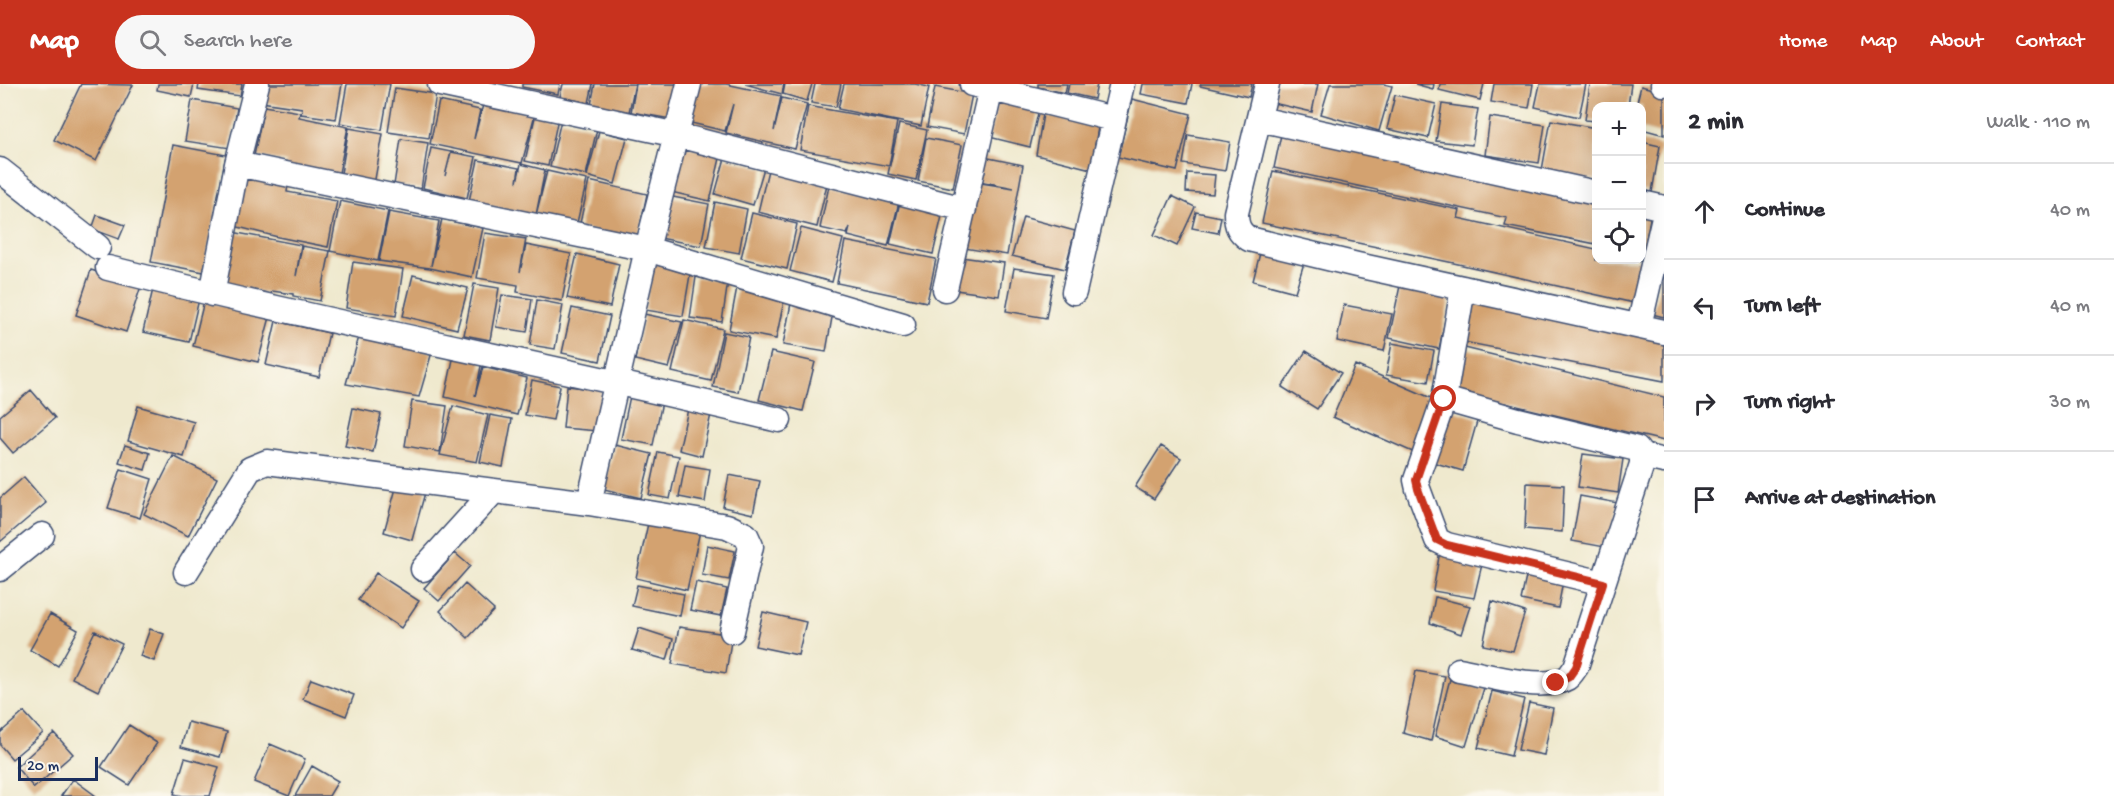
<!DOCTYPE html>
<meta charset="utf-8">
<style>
body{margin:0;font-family:"Gochi Hand",sans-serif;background:#f7f7f7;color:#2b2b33}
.controls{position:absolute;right:18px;top:18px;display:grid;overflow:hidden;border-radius:12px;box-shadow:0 6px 24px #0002}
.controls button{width:54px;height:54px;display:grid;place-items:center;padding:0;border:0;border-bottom:2px solid #e1e1e2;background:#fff;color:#2b2b33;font:30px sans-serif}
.scale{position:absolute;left:18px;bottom:15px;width:80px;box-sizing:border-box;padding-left:6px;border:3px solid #1b2f5e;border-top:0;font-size:16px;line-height:21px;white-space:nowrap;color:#1b2f5e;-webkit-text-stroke:4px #fbf7ec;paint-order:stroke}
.stop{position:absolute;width:18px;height:18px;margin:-14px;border:4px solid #c8321e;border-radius:50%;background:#fff}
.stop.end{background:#c8321e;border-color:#fff;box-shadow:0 2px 6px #0008}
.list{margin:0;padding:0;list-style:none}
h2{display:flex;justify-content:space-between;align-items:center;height:78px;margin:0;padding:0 24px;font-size:26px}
h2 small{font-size:20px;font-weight:400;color:#7c7c81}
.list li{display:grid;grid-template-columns:39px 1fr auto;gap:18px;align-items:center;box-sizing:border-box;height:96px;padding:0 24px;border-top:2px solid #e1e1e2}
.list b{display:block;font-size:22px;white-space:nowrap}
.list em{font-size:20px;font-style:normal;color:#7c7c81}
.icon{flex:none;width:33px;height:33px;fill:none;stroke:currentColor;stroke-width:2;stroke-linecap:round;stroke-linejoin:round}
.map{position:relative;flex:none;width:1664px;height:712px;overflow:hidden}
header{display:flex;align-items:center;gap:36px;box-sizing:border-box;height:84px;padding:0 30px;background:#c8321e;color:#fff}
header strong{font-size:28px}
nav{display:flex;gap:33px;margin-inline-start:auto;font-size:21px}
.search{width:420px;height:54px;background:#f7f7f7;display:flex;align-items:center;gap:15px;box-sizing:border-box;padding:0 21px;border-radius:33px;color:#7c7c81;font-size:22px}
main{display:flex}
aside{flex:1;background:#fff}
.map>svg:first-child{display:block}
</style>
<header>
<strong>Map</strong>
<div class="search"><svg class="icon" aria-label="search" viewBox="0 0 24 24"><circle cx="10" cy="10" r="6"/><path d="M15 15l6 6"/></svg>Search here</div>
<nav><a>Home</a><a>Map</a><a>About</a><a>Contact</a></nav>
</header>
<main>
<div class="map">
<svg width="1664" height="712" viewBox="0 0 1664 712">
<rect width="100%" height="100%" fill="#fbf7ec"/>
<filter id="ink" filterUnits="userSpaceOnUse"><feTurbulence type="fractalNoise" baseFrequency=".0167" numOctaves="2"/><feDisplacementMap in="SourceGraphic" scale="12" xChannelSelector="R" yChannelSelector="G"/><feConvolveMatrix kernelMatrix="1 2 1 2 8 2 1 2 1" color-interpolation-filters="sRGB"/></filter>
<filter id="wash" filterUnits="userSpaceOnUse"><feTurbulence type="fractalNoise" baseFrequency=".008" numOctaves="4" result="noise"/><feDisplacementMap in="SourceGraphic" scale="24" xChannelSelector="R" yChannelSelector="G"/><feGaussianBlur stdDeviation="1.35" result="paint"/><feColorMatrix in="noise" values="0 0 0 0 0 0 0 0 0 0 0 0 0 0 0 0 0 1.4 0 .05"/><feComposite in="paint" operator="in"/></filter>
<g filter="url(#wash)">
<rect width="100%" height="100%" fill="#efe9ce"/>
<g id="blocks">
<path fill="#d3a26f" d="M81 0 133 1 96 77 54 56Z
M158 0H194L191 13 157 6Z
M199 0H242L240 12 198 6Z
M264 0H342L336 35 301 30 302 24 261 18Z
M347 0H390L382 46 340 39Z
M522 0H560L558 10 522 3Z
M563 0H593L589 19 560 13Z
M595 0H635L629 28 591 21Z
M636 0H677L671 35 631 28Z
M696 0H726L781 12 774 47 782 14 807 20 795 65 726 49 733 20 725 47 687 38Z
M745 0H784L782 10Z
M785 0H812L807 17 783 10Z
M815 0H841L836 23 811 19Z
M844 0H915L929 3 921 42 838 25Z
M1038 0H1067L1065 9 1038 3Z
M1069 0H1097L1094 15 1067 9Z
M1143 0H1192L1188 19 1141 10Z
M1201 0H1252L1249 13 1200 2Z
M1277 0H1318L1312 28 1273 19Z
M1330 0H1384L1392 2 1379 47 1321 30Z
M1415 0H1434L1433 5Z
M1440 0H1484L1480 16 1439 6Z
M1494 0H1533L1529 24 1491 18Z
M1540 0H1586L1579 33 1535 23Z
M1590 0H1631L1628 22H1596V37L1585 36Z
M1641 2 1664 8V51L1642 45V22H1636Z
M935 3 972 10 964 50 927 43Z
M395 4 436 10 429 54 388 48Z
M1395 11 1436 20 1428 54 1387 45Z
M998 15 1039 25 1030 63 989 53Z
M1132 15 1191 30 1177 87 1118 73Z
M192 16 237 24 230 64 185 57Z
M439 17 480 26 474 55 484 17 535 30 522 79 430 60Z
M1442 20 1478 25 1472 61 1436 57Z
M264 22 300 28 299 33 348 43 338 94 285 83 287 78 254 72Z
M808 22 897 38 889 82 800 66Z
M536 29 558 34 548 82 525 77Z
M1043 30 1098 43 1091 85 1036 71Z
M1490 33 1545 41 1539 79 1485 71Z
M561 36 597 45 586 91 550 83Z
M1551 36 1596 44V96L1542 86Z
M899 40 927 46 916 96 888 90Z
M349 44 383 50 374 101 340 95Z
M1282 46 1596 113V160L1505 142 1507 134 1274 84Z
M599 47 627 54 615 100 587 92Z
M1188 51 1230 58 1225 87 1183 80Z
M926 54 962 61 953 104 918 97Z
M401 55 428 59 421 105 394 101Z
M1642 58 1660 62 1652 108 1642 106Z
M173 61 226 71 204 188 151 178Z
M682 62 721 70 710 117 671 108Z
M431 64 451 68 445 92 451 68 476 73 467 114 423 104Z
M979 72 1023 81 1007 171 964 164 974 98 1014 104 974 96Z
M725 74 764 84 753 121 715 110Z
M478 76 519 84 517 98 521 80 545 86 536 131 547 87 587 96 576 143 469 117Z
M768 86 827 100 817 143 758 128Z
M1273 87 1460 126 1458 134 1596 165V176H1644L1634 219 1449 178 1262 139Z
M248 89 288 100 287 108 337 117 328 163 278 153 234 142Z
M1187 89 1215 91 1213 110 1186 108Z
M589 97 647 110 637 157 579 144Z
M829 102 899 118 888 162 848 152 850 143 847 150 820 144Z
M668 112 709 120 701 162 660 154Z
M1172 112 1195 123 1177 162 1154 151Z
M340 117 388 127 378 177 330 167Z
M715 118 747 125 739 169 706 163Z
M900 118 943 128 933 170 890 160Z
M1642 122 1652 124 1643 172H1642Z
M389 128 439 137 431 182 442 135 483 144 472 193 430 184 379 177Z
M1196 128 1221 133 1218 149 1192 144Z
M752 129 797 140 787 185 741 174Z
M97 131 125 141 119 155 92 145Z
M1023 133 1075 147 1065 185 1012 172Z
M801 144 843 155 832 198 790 187Z
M232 148 301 161 296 192 302 162 330 167 320 217 293 212V210L272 207 271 210 222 200Z
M485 149 526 155 520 188 526 161 571 170 562 217 517 208 518 201 477 194Z
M845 157 936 175 927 218 837 199Z
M1260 169 1304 179 1295 208 1253 197Z
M577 170 619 180 610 223 567 214Z
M961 173 1004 179 999 212 956 206Z
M353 178 403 185 396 232 346 224Z
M653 179 691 185 683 232 645 226Z
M1014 184 1054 190 1046 234 1006 227Z
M1664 185V233L1652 230Z
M91 186 141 202 126 248 76 231Z
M413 191 468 204 457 245 403 232Z
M696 193 728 197 722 238 690 234Z
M1401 197 1451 208 1439 265 1389 254Z
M474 200 499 204 490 256 464 251Z
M737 203 785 212 776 255 729 246Z
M153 205 199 215 189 258 143 248Z
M502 211 532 215 527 248 496 243Z
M792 214 834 222 826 268 783 261Z
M1473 214 1664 251V297L1464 258Z
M537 216 563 221 555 265 530 261Z
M204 217 270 233 258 278 193 262Z
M1344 221 1392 230 1384 267 1337 257Z
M572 224 610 232 600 277 562 269Z
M644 230 682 238 669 284 635 276Z
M684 236 723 245 711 297 672 288Z
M276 237 329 249 319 293 266 281Z
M724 248 749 253 738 308 713 303Z
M360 249 432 268 419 313 346 300Z
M1392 259 1434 267 1428 298 1386 291Z
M1465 264 1664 313V357L1454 307Z
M455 266 483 272 475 312 483 283 527 294 517 331 445 313Z
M1306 267 1341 289 1317 325 1282 303Z
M771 268 815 278 803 327 759 316Z
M1355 281 1438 317 1415 369 1333 333Z
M532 296 560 302 553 336 525 331Z
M567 302 602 306 598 347 563 344Z
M31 306 55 334 13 369 0 354V332Z
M631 307 663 313 653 361 621 355Z
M412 317 447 322 440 368 405 362Z
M138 322 194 338 184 373 128 357Z
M453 322 488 331 477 378 440 371Z
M353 324 381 330 373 368 345 362Z
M688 325 711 330 702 372 679 366Z
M1448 325 1478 334 1463 387 1432 378Z
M490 331 512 335 503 383 480 378Z
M125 361 150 369 145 386 119 378Z
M615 361 652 370 641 414 604 405Z
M1161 362 1181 374 1154 415 1135 403Z
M658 368 679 372 670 415 649 411Z
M1583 370 1623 375 1618 409 1578 403Z
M173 372 217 394 188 452 144 430Z
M685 381 710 385 705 418 679 413Z
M121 385 152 395 140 434 108 424Z
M729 391 760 397 753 430 723 423Z
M24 393 46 419 0 458V414Z
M398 397 426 405 412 456 384 448Z
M1527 399 1564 401 1562 448 1525 445Z
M1580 412 1618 419 1610 464 1572 457Z
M649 435 700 447 687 506 636 494Z
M707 461 735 467 729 496 702 491Z
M1440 467 1483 476 1474 514 1433 507Z
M455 469 470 482 439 517 424 504Z
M1528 484 1564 492 1558 524 1521 516Z
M376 489 419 517 401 544 358 516Z
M696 498 727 505 721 532 690 526Z
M465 500 494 526 468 554 440 527Z
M637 501 684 510 680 532 632 522Z
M1435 513 1470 522 1461 550 1430 539Z
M1492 517 1525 528 1513 567 1483 561Z
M763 528 806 538 798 571 755 562Z
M50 530 78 546 58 582 30 566Z
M679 543 732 551 726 589 672 580Z
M639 544 673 555 667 576 632 566Z
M150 545 164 550 154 577 140 572Z
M95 547 122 560 98 607 72 594Z
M1416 587 1445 592 1431 657 1403 649Z
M311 595 354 611 346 632 303 615Z
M1450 595 1484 604 1466 662 1435 652Z
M1492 607 1524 615 1511 672 1478 664Z
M1529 619 1553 624 1544 671 1518 666Z
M24 628 43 649 12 675 0 661V649Z
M188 638 227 648 220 673 181 663Z
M129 641 157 659 129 701 101 683Z
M54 649 73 670 34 704 16 683Z
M270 660 305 675 289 712 254 698Z
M185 674 219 683 210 712H183L174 710Z
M312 682 338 697 329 712H295Z
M73 695 96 712H61Z"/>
</g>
</g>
<g filter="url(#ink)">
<use href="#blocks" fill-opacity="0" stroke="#3b4b6f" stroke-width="1.5"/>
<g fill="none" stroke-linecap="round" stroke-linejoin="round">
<defs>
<path id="minor" d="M440 0 677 51 964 125
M972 0 1113 35
M1267 0 1236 129C1236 142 1239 148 1249 155L1357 181 1664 248
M1663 0H1664
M1259 35 1596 109
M237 80 647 165 903 241
M0 86 98 163
M1642 119 1664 124
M108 184C330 240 556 282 779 336
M945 205 991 4
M1074 208 1122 0
M212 210 237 80 257 0
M1639 242 1664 133
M1444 315 1416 396 1418 405 1437 456 1447 461 1603 499
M1642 372 1664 377
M589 419 727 442 746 451 751 462 732 547
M0 485 42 451
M423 485 494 407
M186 488 250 385 267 378 589 419 647 165 689 0
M1459 586C1486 591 1543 608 1567 594 1571 591 1573 587 1576 583L1642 380V372L1637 365 1518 336 1444 315 1463 204"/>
</defs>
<use href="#minor" stroke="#3b4b6f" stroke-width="27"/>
<use href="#minor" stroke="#fff" stroke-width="24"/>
</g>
</g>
<g fill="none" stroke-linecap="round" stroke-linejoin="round" filter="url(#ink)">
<path stroke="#c8321e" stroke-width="8" d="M1444 315 1416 396 1418 405 1437 456 1447 461 1603 499 1576 583 1569 593 1556 599"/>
</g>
</svg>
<div class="controls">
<button>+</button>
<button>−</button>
<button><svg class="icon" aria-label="locate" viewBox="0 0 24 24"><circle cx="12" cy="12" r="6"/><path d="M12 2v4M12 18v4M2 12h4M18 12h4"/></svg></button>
</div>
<div class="scale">20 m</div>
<div class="stop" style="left:1444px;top:315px"></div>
<div class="stop end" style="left:1556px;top:599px"></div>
</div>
<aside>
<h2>2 min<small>Walk · 110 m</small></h2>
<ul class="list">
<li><svg class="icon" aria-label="ahead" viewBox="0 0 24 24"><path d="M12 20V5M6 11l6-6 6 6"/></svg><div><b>Continue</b></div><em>40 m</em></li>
<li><svg class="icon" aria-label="left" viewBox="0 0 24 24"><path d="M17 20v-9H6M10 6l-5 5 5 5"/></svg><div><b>Turn left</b></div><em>40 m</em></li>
<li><svg class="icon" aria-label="right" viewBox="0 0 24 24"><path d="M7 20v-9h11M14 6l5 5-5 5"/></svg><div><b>Turn right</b></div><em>30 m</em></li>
<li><svg class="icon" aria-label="arrive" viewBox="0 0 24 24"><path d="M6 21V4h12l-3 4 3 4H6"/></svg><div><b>Arrive at destination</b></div></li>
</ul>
</aside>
</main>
